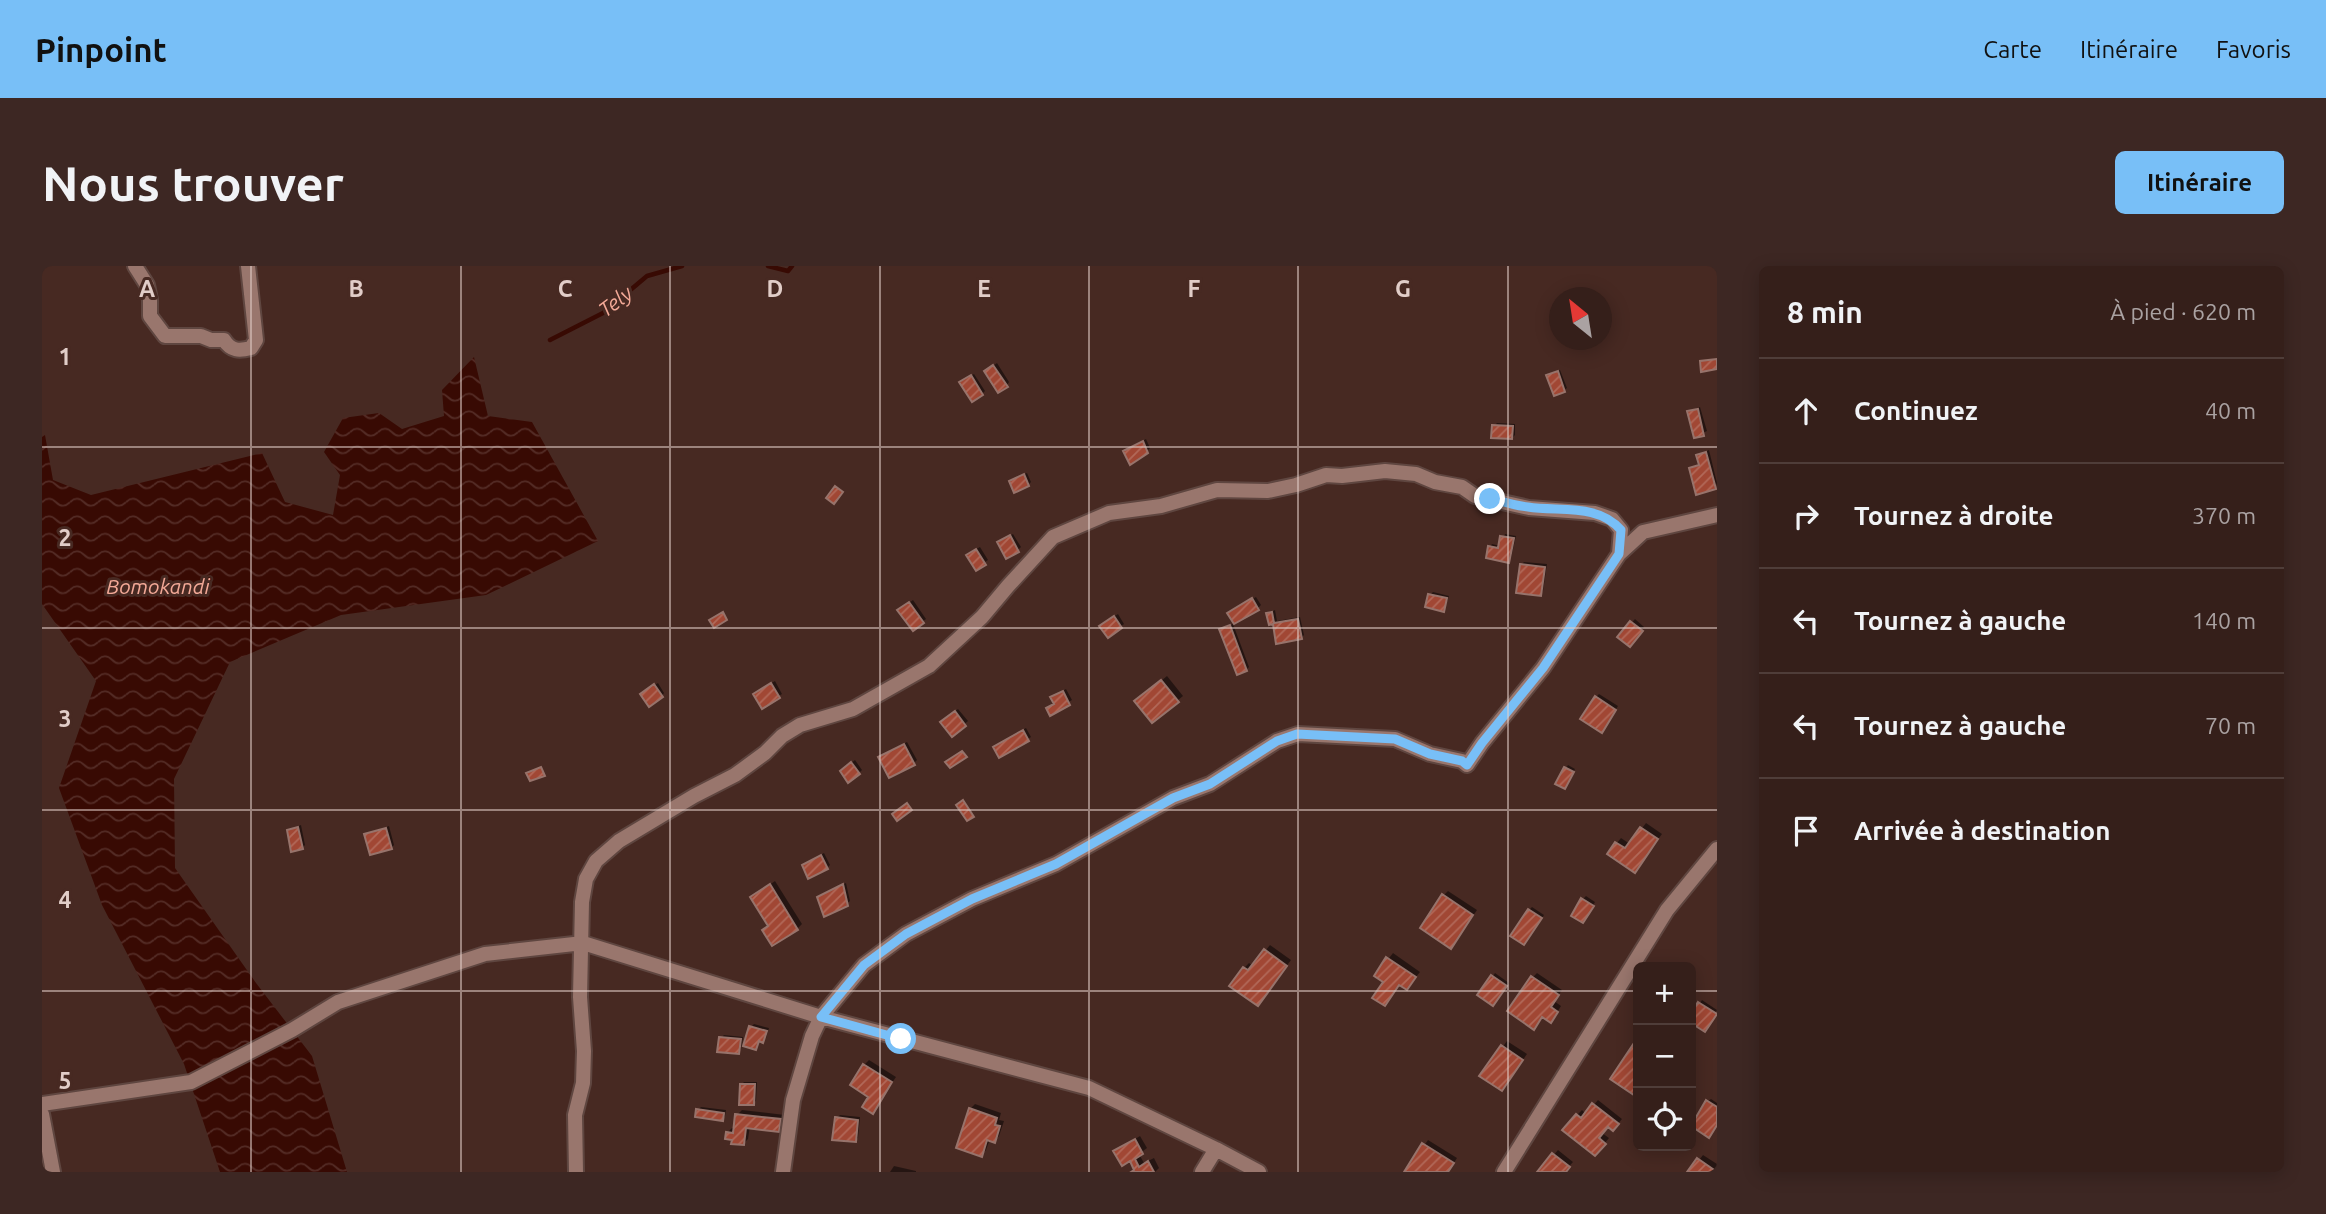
<!DOCTYPE html>
<html lang="fr">
<meta charset="utf-8">
<style>
body{margin:0;font-family:Ubuntu,sans-serif;background:#3d2723;color:#f1f3f6}
.controls{position:absolute;right:21px;bottom:21px;display:grid;overflow:hidden;border-radius:10px;box-shadow:0 4px 18px #0003}
.controls button{width:63px;height:63px;display:grid;place-items:center;padding:0;border:0;border-bottom:2px solid #4f3d39;background:#351f1a;color:#f1f3f6;font:35px sans-serif}
.compass{position:absolute;left:1507px;top:21px;width:63px;height:63px;border-radius:50%;background:#351f1a;box-shadow:0 4px 18px #0003;rotate:330deg}
.stop{position:absolute;width:21px;height:21px;margin:-16px;border:5px solid #78bff7;border-radius:50%;background:#fff}
.stop.end{background:#78bff7;border-color:#fff;box-shadow:0 2px 7px #0008}
.list{margin:0;padding:0;list-style:none}
h2{display:flex;justify-content:space-between;align-items:center;height:91px;margin:0;padding:0 28px;font-size:30px}
h2 small{font-size:23px;font-weight:400;color:#aaa2a2}
.list li{display:grid;grid-template-columns:46px 1fr auto;gap:21px;align-items:center;box-sizing:border-box;height:105px;padding:0 28px;border-top:2px solid #4f3d39}
.list b{display:block;font-size:26px;white-space:nowrap}
.list em{font-size:23px;font-style:normal;color:#aaa2a2}
.icon{flex:none;width:38px;height:38px;fill:none;stroke:currentColor;stroke-width:2;stroke-linecap:round;stroke-linejoin:round}
.map{position:relative;flex:none;width:1675px;height:906px;overflow:hidden;border-radius:10px}
header{display:flex;align-items:center;gap:42px;box-sizing:border-box;height:98px;padding:0 35px;background:#78bff7;color:#111}
header strong{font-size:33px}
nav{display:flex;gap:38px;margin-inline-start:auto;font-size:24px}
.intro{display:flex;align-items:center;justify-content:space-between;box-sizing:border-box;height:168px;padding:0 42px}
h1{margin:0;font-size:49px}
.button{padding:18px 32px;border-radius:10px;background:#78bff7;color:#111;font-size:24px;font-weight:700}
main{display:flex;gap:42px;padding:0 42px}
aside{flex:1;background:#351f1a;border-radius:10px;box-shadow:0 4px 18px #0003}
.map>svg:first-child{display:block}
</style>
<header>
<strong>Pinpoint</strong>
<nav><a>Carte</a><a>Itinéraire</a><a>Favoris</a></nav>
</header>
<div class="intro"><h1>Nous trouver</h1><a class="button">Itinéraire</a></div>
<main>
<div class="map">
<svg width="1675" height="906" viewBox="0 0 1675 906">
<defs>
<pattern id="water-waves" width="16" height="10" patternUnits="userSpaceOnUse" patternTransform="scale(1.75)"><rect width="16" height="10" fill="#380a03"/><path d="M0 5q4-4 8 0t8 0" fill="none" stroke="#542c26"/></pattern>
<pattern id="building-hatch" width="6" height="6" patternUnits="userSpaceOnUse" patternTransform="scale(1.75)"><rect width="6" height="6" fill="#a14734"/><path d="M-1 1l2-2M0 6l6-6M5 7l2-2" fill="none" stroke="#b26959"/></pattern>
</defs>
<rect width="100%" height="100%" fill="#472922"/>
<path fill="url(#water-waves)" d="M432 91 446 150 490 156 556 275 444 329 299 349 188 396 132 513 133 602 214 717 270 790 305 906H178L142 798 60 639 17 522 54 415 0 338V171L3 169 11 214 49 229 220 187 243 236 291 249 298 209 282 186 301 152 337 147 360 163 402 150 400 124Z"/>
<path fill="#0007" d="M955 97 967 116 965 119 947 103Z
M1518 104 1525 122 1522 124 1506 110Z
M932 108 943 125 940 128 922 114Z
M1658 141 1665 165 1654 170 1647 146Z
M1455 157 1473 158V169L1470 172 1452 160Z
M1104 173 1108 182 1105 185H1083Z
M1667 184 1675 217 1673 222 1649 202 1658 198 1656 189Z
M985 207 989 216 986 219 972 213Z
M971 268 979 281 976 284 960 274Z
M1463 268 1474 270 1469 292 1467 295 1448 281 1450 278 1458 280Z
M938 281 946 294 934 302 929 286Z
M1482 296 1505 298 1501 325 1498 328 1479 299Z
M1391 326 1407 330 1402 344 1388 329Z
M1214 331 1219 339 1216 342 1190 344Z
M871 334 884 353 871 363 860 342Z
M1233 344 1235 355 1258 351 1262 369 1259 372 1236 376 1232 356 1228 357 1226 348Z
M1076 348 1082 358 1066 370 1062 357Z
M1593 353 1602 361 1587 379 1578 370Z
M1191 358 1207 401 1204 404 1179 364Z
M1125 410 1141 430 1111 455 1100 431Z
M733 415 740 428 720 440 716 425Z
M616 417 622 427 620 430 603 425Z
M1024 423 1030 434 1009 447V440L1013 437 1014 429Z
M1557 428 1576 440 1562 462 1554 431Z
M916 443 926 455 910 469 903 453Z
M984 462 989 471 986 473 956 479Z
M865 476 875 494 872 497 841 489Z
M813 494 820 504 817 507 803 502Z
M1526 499 1533 503 1525 518 1524 502Z
M1604 557 1620 568 1593 605 1575 577 1579 572 1588 578Z
M259 559 263 579 260 582 247 564Z
M347 560 352 579 349 582 324 569Z
M782 587 788 599 785 602 762 599Z
M733 615 760 658 755 663 710 631Z
M804 617 808 635 804 638 777 631Z
M1406 625 1435 644 1413 676 1402 629Z
M1544 630 1553 636 1544 652 1541 633Z
M1490 641 1502 649 1485 674 1487 644Z
M1228 679 1249 694 1220 733 1202 702 1207 697 1211 700Z
M1351 687 1378 706 1365 722 1358 717 1347 733 1343 715 1334 709Z
M1453 707 1467 717 1454 735 1438 729Z
M1495 707 1520 724 1512 735 1519 740 1513 750 1501 749 1496 757 1490 712Z
M1660 734 1675 744 1662 764 1649 755V750Z
M712 758 727 762 724 772 719 774 714 782 709 761Z
M682 769 701 771 699 783 696 786 679 772Z
M1465 775 1485 788 1464 818 1440 809Z
M827 794 854 811 831 845 822 799Z
M702 816H715L714 835 711 837 699 819Z
M1669 833 1675 837V858L1666 835Z
M1556 834 1580 853 1576 858 1566 859 1560 867 1567 872 1558 883 1535 849 1540 844 1544 848Z
M933 838 959 847 957 854 962 855 957 870 952 875 948 873 944 884 939 889 928 843Z
M659 841 684 844 683 850 680 853 656 844Z
M700 844 743 849 742 859 737 864 708 860 706 873 701 878 685 867 690 862H693L695 849Z
M798 849 818 851 816 872 813 874 795 852Z
M1098 870 1105 882 1097 888 1102 897 1112 892 1117 902 1113 906H1088L1094 903 1088 893 1074 885Z
M1386 874 1415 892 1406 906H1364Z
M1516 884 1531 896 1522 906H1497Z
M1661 889 1675 898V906H1648Z
M852 900 874 905V906H848Z"/>
<g fill="none" stroke-linecap="round" stroke-linejoin="round">
<path stroke="#380a03" stroke-width="4.5" d="M726 0 746 5 750 0
M508 74 561 47 605 10 640 0"/>
</g>
<path fill="url(#building-hatch)" stroke="#97736b" stroke-width="2" d="M1675 93V103L1659 106 1658 95Z
M951 99 966 121 956 127 942 105Z
M1516 105 1523 126 1512 130 1504 109Z
M929 109 941 129 930 136 917 116Z
M1656 143 1662 170 1652 172 1645 145Z
M1450 159 1471 160 1470 173 1449 172Z
M1101 175 1106 187 1088 199 1081 185Z
M1664 186 1674 223 1654 229 1647 202 1657 199 1654 189Z
M982 208 987 220 972 227 967 215Z
M793 220 801 226 792 238 784 232Z
M968 269 977 286 964 293 955 276Z
M1458 270 1472 272 1467 297 1444 292 1446 280 1456 282Z
M934 283 944 299 934 305 924 289Z
M1478 298 1503 301 1499 330 1474 327Z
M1386 328 1405 332 1402 346 1383 341Z
M1210 332 1217 344 1192 358 1185 347Z
M867 336 882 357 871 365 855 344Z
M681 346 685 354 672 362 667 354Z
M1230 346 1232 357 1256 353 1260 373 1234 378 1231 358 1227 359 1224 347Z
M1072 350 1080 362 1066 372 1057 360Z
M1588 355 1601 365 1588 381 1575 371Z
M1188 359 1205 405 1195 409 1177 363Z
M1119 414 1137 436 1110 457 1092 435Z
M729 417 738 432 720 443 711 428Z
M612 418 621 431 607 441 598 428Z
M1021 425 1028 439 1008 450 1004 442 1012 438 1008 431Z
M1553 430 1574 444 1560 467 1538 453Z
M913 445 924 460 910 471 898 456Z
M981 464 987 475 957 492 951 481Z
M862 478 873 499 847 512 836 491Z
M920 485 925 491 908 502 903 496Z
M809 496 818 508 806 517 798 505Z
M499 501 503 510 488 515 484 507Z
M1522 501 1532 506 1523 523 1513 518Z
M921 534 932 551 925 555 914 539Z
M865 537 870 544 855 555 850 548Z
M256 561 261 583 249 586 245 564Z
M1598 561 1616 573 1593 607 1565 588 1573 576 1583 582Z
M344 562 350 583 328 589 322 568Z
M779 589 786 603 766 613 760 599Z
M728 618 756 664 730 680 720 664 726 660 708 631Z
M801 618 806 640 782 651 775 631Z
M1400 628 1431 649 1409 683 1378 662Z
M1539 632 1552 640 1541 657 1529 650Z
M1486 643 1500 652 1482 679 1468 670Z
M1222 683 1245 700 1216 740 1187 720 1201 701 1206 704Z
M1344 691 1374 711 1365 724 1357 719 1343 740 1330 732 1341 716 1332 710Z
M1449 709 1465 720 1451 740 1435 729Z
M1489 710 1517 729 1509 741 1516 746 1509 757 1500 751 1492 764 1465 745Z
M1656 736 1675 748 1663 766 1649 757V747Z
M707 760 725 765 721 777 717 775 714 784 701 780Z
M677 771 699 773 697 788 675 786Z
M1592 777 1596 780V823L1592 829 1568 813Z
M1459 779 1481 794 1460 825 1437 810Z
M821 798 850 816 831 848 820 841 826 831 808 819Z
M698 818H713L712 839H697Z
M1664 834 1675 841V859L1667 872 1649 860Z
M1550 837 1577 858 1571 865 1566 861 1557 872 1564 878 1553 890 1520 864 1534 848 1539 852Z
M927 842 955 852 953 859 958 860 953 877 945 874 940 891 914 882Z
M654 843 682 847 681 855 653 851Z
M693 848 739 853 737 866 704 862 702 879 689 878 690 874 683 873 684 866 691 867Z
M793 851 816 854 814 876 790 874Z
M1093 873 1101 888 1093 893 1097 901 1106 895 1112 906H1089L1092 904 1088 895 1080 900 1071 885Z
M1380 877 1412 897 1406 906H1362Z
M1510 887 1528 901 1524 906H1495Z
M1655 892 1675 906H1645Z"/>
<g fill="none" stroke-linecap="round" stroke-linejoin="round">
<defs>
<path id="street" d="M93 0 105 19 108 34V50L123 70H159L169 74H182C189 85 197 85 209 82L214 74 206 0
M0 838 149 816 250 764 296 736 443 688 541 677 779 751 1047 822 1174 883
M0 848 11 906
M534 906 533 849 541 817 542 785 538 731 540 636 544 613 554 595 577 575 652 530 693 509 723 487 740 470 758 459 811 443 887 400 940 351 966 320 1011 271 1067 247 1119 240 1175 224 1226 225 1254 219 1284 209 1300 210 1343 205 1374 208 1393 216 1420 221 1433 230 1487 242 1553 247 1570 253 1579 264 1577 288
M741 906 751 834 770 770 779 751 822 699 864 668 930 633 1014 598 1131 532 1168 518 1235 475 1256 468 1353 473 1388 488 1420 495 1425 499 1440 477 1501 402 1577 288 1601 266 1675 249
M1160 906 1174 883 1217 906
M1462 906 1625 644 1675 583"/>
</defs>
<use href="#street" stroke="#5f4640" stroke-width="18"/>
<use href="#street" stroke="#99766d" stroke-width="14"/>
</g>
<g fill="none" stroke-linecap="round" stroke-linejoin="round">
<path stroke="#78bff7" stroke-width="9" d="M859 773 779 751 822 699 864 668 930 633 1014 598 1131 532 1168 518 1235 475 1255 468 1353 473 1388 488 1420 495 1425 499 1440 477 1501 402 1577 288 1579 264C1556 237 1518 246 1486 241 1473 240 1461 235 1448 233"/>
</g>
<path fill="none" stroke="#e1cdc8" stroke-width="2" stroke-opacity="0.55" d="M209 0V906M419 0V906M628 0V906M838 0V906M1047 0V906M1256 0V906M1466 0V906M0 181H1675M0 362H1675M0 544H1675M0 725H1596M1649 725H1675"/>
<g text-anchor="middle" dominant-baseline="central" stroke-width="6" stroke-linejoin="round" paint-order="stroke">
<g font-size="21" font-style="italic" fill="#f3a997" stroke="#472922">
<text transform="translate(573 35) rotate(-37)">Tely</text>
<text x="116" y="320">Bomokandi</text>
</g>
</g>
<g font-size="23" text-anchor="middle" font-weight="bold" fill="#e1cdc8" stroke="#472922" stroke-width="6" stroke-linejoin="round" paint-order="stroke">
<text x="105" y="31">A</text>
<text x="314" y="31">B</text>
<text x="523" y="31">C</text>
<text x="733" y="31">D</text>
<text x="942" y="31">E</text>
<text x="1152" y="31">F</text>
<text x="1361" y="31">G</text>
<text x="23" y="99">1</text>
<text x="23" y="280">2</text>
<text x="23" y="461">3</text>
<text x="23" y="642">4</text>
<text x="23" y="823">5</text>
</g>
</svg>
<div class="controls">
<button>+</button>
<button>−</button>
<button><svg class="icon" aria-label="locate" viewBox="0 0 24 24"><circle cx="12" cy="12" r="6"/><path d="M12 2v4M12 18v4M2 12h4M18 12h4"/></svg></button>
</div>
<svg class="compass" viewBox="-18 -18 36 36"><path d="M0-13l5 13h-10z" fill="#e53935"/><path d="M0 13l5-13h-10z" fill="#aaa2a2"/></svg>
<div class="stop" style="left:859px;top:773px"></div>
<div class="stop end" style="left:1448px;top:233px"></div>
</div>
<aside>
<h2>8 min<small>À pied · 620 m</small></h2>
<ul class="list">
<li><svg class="icon" aria-label="ahead" viewBox="0 0 24 24"><path d="M12 20V5M6 11l6-6 6 6"/></svg><div><b>Continuez</b></div><em>40 m</em></li>
<li><svg class="icon" aria-label="right" viewBox="0 0 24 24"><path d="M7 20v-9h11M14 6l5 5-5 5"/></svg><div><b>Tournez à droite</b></div><em>370 m</em></li>
<li><svg class="icon" aria-label="left" viewBox="0 0 24 24"><path d="M17 20v-9H6M10 6l-5 5 5 5"/></svg><div><b>Tournez à gauche</b></div><em>140 m</em></li>
<li><svg class="icon" aria-label="left" viewBox="0 0 24 24"><path d="M17 20v-9H6M10 6l-5 5 5 5"/></svg><div><b>Tournez à gauche</b></div><em>70 m</em></li>
<li><svg class="icon" aria-label="arrive" viewBox="0 0 24 24"><path d="M6 21V4h12l-3 4 3 4H6"/></svg><div><b>Arrivée à destination</b></div></li>
</ul>
</aside>
</main>
